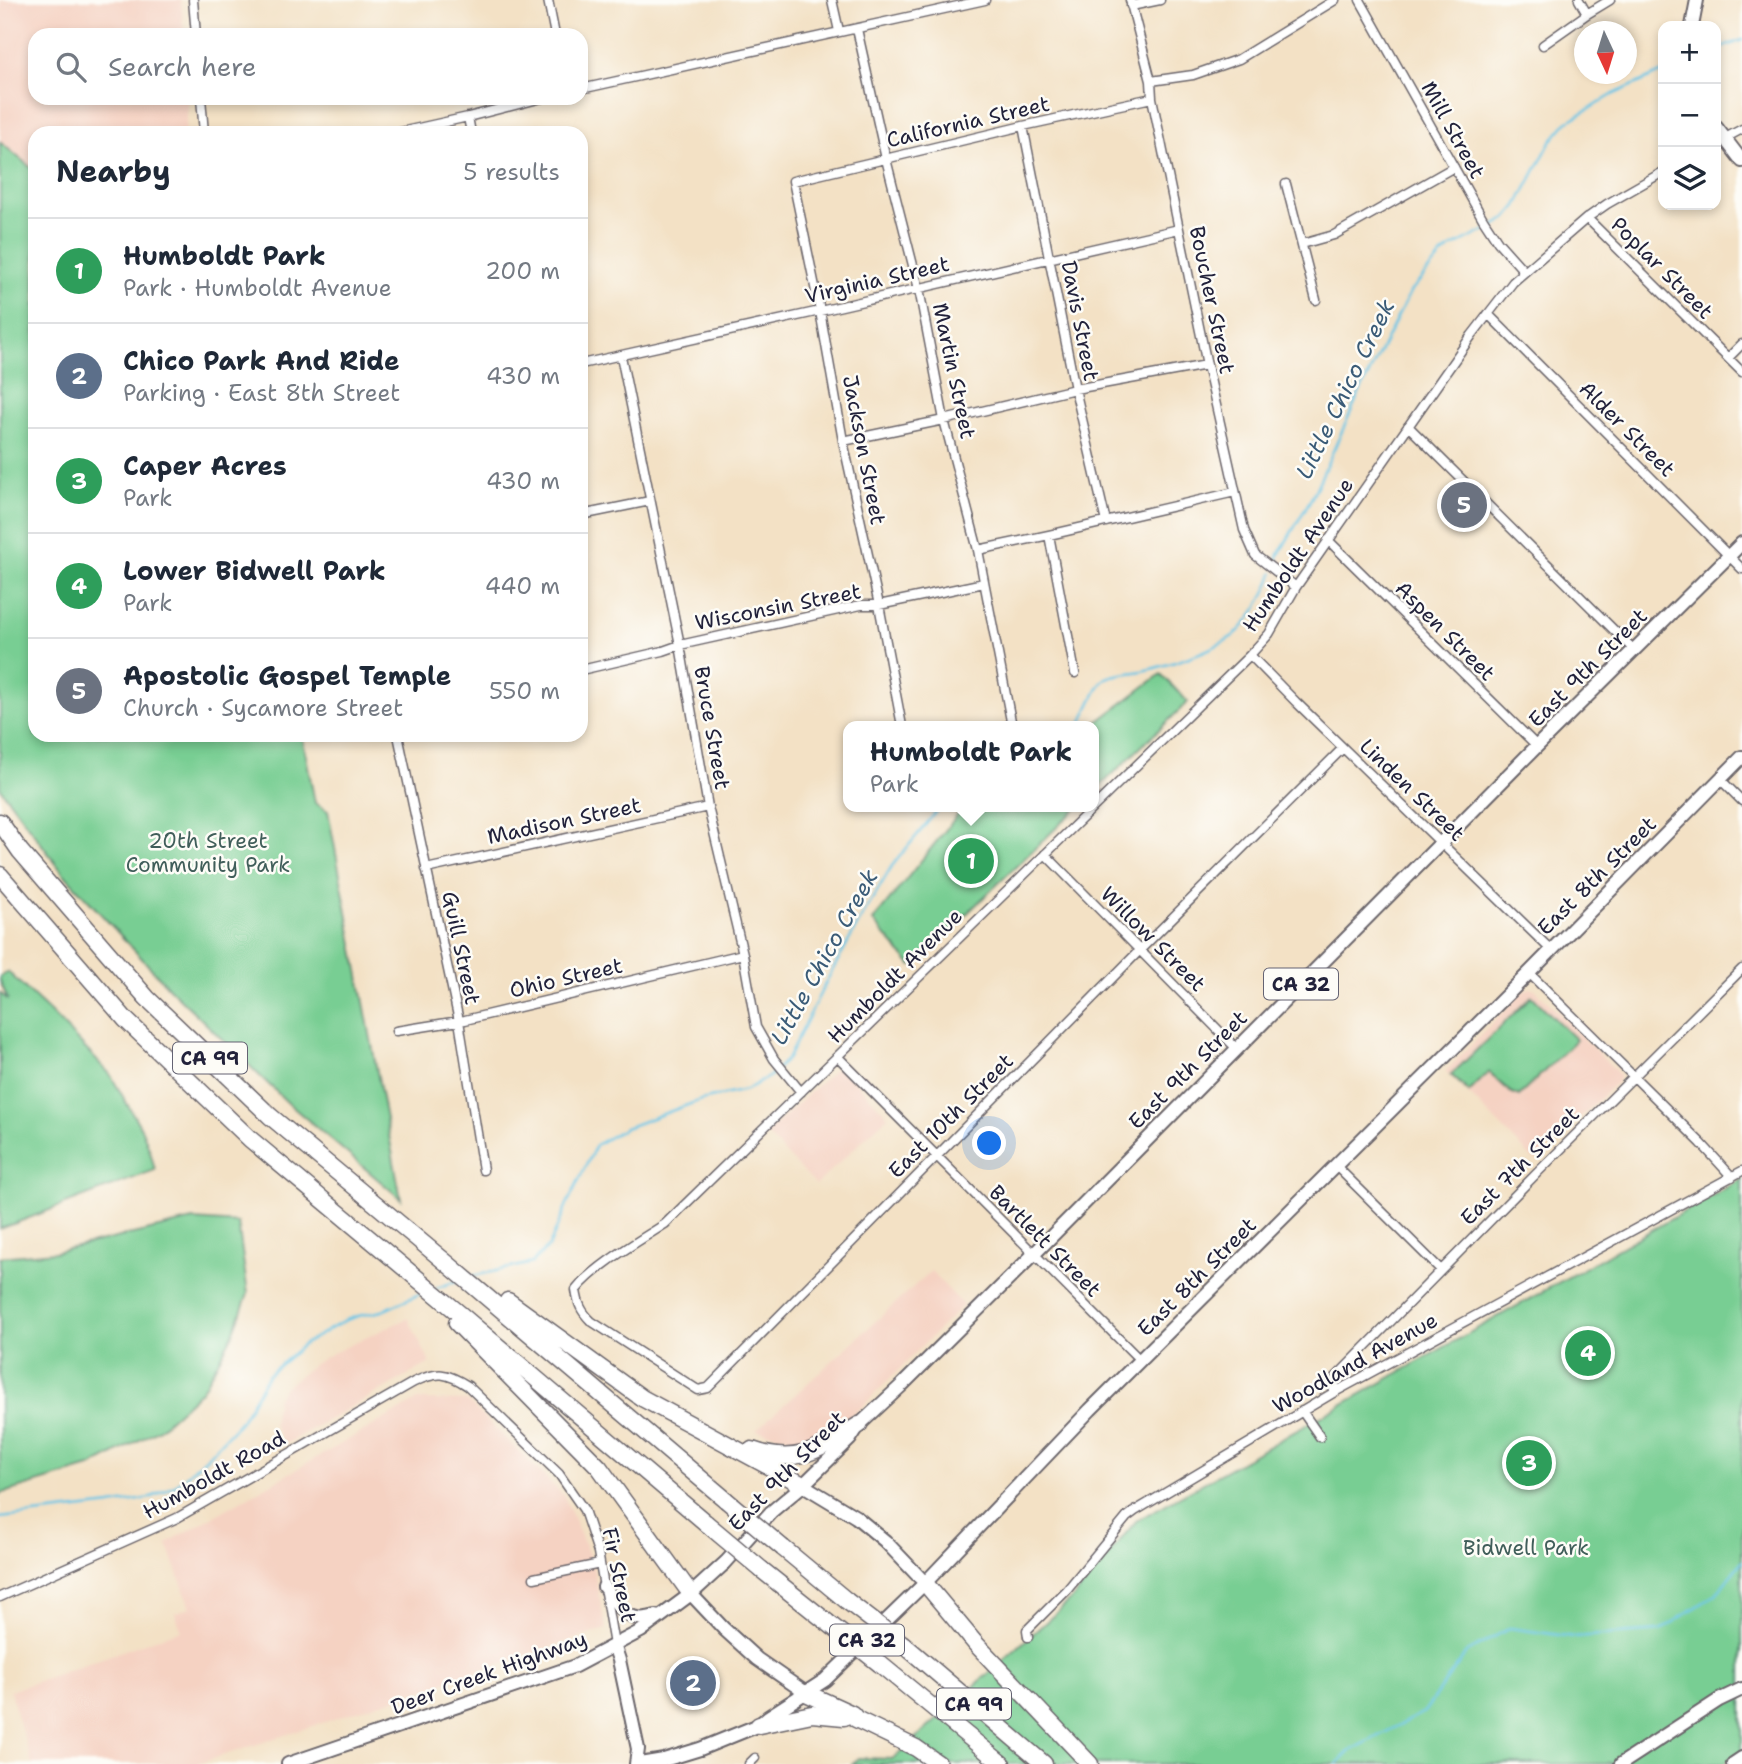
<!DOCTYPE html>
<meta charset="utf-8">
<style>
body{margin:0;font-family:"Shantell Sans",sans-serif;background:#f2f2f3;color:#1f2937}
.controls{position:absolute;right:21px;top:21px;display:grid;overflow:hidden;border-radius:14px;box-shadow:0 4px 10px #0003}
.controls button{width:63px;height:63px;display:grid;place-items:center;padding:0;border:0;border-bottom:2px solid #e0e1e3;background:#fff;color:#1f2937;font:35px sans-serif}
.compass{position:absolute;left:1574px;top:21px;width:63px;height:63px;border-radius:50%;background:#fff;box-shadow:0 4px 10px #0003;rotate:176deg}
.you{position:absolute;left:990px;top:1144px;width:24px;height:24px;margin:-18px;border:5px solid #fff;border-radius:50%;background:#1a73e8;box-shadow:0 0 0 10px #1a73e833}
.badge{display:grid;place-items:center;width:46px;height:46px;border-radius:50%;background:#111827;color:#fff;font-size:23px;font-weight:700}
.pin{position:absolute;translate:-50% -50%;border:4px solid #fff;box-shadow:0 2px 7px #0006}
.popup{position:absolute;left:843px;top:721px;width:256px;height:91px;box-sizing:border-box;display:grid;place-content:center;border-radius:14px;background:#fff;filter:drop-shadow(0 2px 5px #0005);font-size:23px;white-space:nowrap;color:#747a83}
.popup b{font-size:26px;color:#1f2937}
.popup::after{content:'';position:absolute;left:50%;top:100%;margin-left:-14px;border:14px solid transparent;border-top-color:#fff}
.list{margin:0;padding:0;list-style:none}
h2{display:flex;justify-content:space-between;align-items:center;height:91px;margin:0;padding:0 28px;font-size:30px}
h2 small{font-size:23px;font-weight:400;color:#747a83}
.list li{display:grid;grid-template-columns:46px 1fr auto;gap:21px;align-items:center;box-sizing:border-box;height:105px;padding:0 28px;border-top:2px solid #e0e1e3}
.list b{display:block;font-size:26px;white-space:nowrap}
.list p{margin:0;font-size:23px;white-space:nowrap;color:#747a83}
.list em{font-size:23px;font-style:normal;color:#747a83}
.icon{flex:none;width:38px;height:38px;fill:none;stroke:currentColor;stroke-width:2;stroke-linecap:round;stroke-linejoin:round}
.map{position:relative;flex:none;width:1742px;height:1764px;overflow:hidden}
.search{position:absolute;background:#fff;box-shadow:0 4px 10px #0003;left:28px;top:28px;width:560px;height:77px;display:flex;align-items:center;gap:18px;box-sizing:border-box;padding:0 24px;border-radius:21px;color:#747a83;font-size:26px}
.panel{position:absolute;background:#fff;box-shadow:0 4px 10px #0003;left:28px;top:126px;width:560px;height:616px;border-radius:21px}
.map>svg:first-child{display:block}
</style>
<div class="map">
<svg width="1742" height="1764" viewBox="0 0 1742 1764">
<rect width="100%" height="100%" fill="#fdfcf7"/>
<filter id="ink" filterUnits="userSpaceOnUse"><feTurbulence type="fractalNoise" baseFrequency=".0143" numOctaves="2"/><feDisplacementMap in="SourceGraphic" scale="14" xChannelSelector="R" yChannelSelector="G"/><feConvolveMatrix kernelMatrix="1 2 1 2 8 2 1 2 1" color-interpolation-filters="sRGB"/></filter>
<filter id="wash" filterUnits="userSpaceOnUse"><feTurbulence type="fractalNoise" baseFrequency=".00686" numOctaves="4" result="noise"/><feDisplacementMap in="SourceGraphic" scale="28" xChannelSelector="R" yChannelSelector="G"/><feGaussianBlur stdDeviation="1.57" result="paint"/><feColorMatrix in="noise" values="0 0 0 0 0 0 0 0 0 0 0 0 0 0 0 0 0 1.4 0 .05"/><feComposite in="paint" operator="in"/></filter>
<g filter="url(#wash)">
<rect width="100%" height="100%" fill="#f3e1c5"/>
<path fill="#f5d2c2" d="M0 0H181L184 35H35V98H189L185 133H35V171L0 142Z
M1530 988 1535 989 1619 1074V1078L1618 1081 1535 1161 1446 1071 1525 990Z
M839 1065 888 1116 816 1185 766 1134Z
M931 1271 963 1305 861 1408 834 1428 805 1442 756 1430Z
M408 1318 430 1363 285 1444 273 1424 277 1397 285 1387 314 1364 331 1354Z
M418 1400 467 1401 564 1496 592 1562 606 1629 197 1764H32L10 1691 181 1630 175 1613 190 1607 167 1543Z"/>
<path fill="#78ce93" stroke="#4d7867" stroke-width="2" d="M0 142 35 171V735H302L315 803 328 811 401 1199 289 1104 171 990 63 873 0 788Z
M1161 674 1188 702 1094 792V726H1092Z
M964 807H1078L912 966 873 921Z
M8 972 52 1014 110 1074 142 1130 150 1151 155 1170 0 1229V993L8 1000 0 981V976Z
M1532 996 1576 1040 1519 1096 1510 1092 1489 1072 1469 1092 1451 1075Z
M1742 1179V1752L1722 1764H852L858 1758 893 1759 1075 1596 1136 1521Z
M193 1220 238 1223 248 1294 232 1336 202 1390 158 1430 90 1467 0 1494V1257L55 1252Z"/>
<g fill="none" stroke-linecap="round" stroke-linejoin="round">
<path stroke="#68c5e6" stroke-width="2.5" d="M1716 50 1742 40
M1492 227 1506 219 1517 206 1551 141 1567 122 1614 94 1663 72
M1275 567 1279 554 1312 497 1359 394 1410 292 1442 255 1451 248 1486 230
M1080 726C1085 716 1097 685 1105 679 1110 674 1133 673 1142 671 1166 666 1212 651 1233 636 1250 623 1267 593 1273 573
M473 1276 532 1263 549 1246 568 1202 596 1145 625 1128 701 1100 746 1090 770 1076 788 1058 826 982 867 908 892 866 940 807
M437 1288 457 1281
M0 1518 111 1505 150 1498 175 1486 209 1455 240 1422 268 1375 304 1344 346 1320 358 1316 382 1311 424 1292
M1337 1764 1350 1751 1424 1712 1466 1653 1510 1628 1573 1637 1660 1631 1716 1594 1742 1561"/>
</g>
</g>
<g filter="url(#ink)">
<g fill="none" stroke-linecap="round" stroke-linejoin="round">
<defs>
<path id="street" d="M193 0 196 35
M548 0 555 35
M832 0 839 31
M1130 0 1151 81 1152 98 1207 365 1244 530 1255 555 1296 587
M1360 0 1483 219 1498 242 1524 271
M1579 0 1587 14
M1131 6 1160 0
M857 29 886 159 919 289 944 420 978 550 1011 721
M1543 45 1587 14 1610 0
M1151 81 1193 75 1239 59 1335 0
M581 89 985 0
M201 98 204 133
M468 117 471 133
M1023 126 1075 389 1106 522
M396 133 468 117 542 98
M1716 143 1742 129
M1286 184 1316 300
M1587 218 1742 372
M1302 244 1334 235 1454 167
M1488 314 1742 569
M621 356 680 645 708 807 743 954 756 1027 774 1059 801 1092
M1728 358 1742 344
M581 364 820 311 1179 229
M1408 426 1634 650
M843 441 944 420 1075 389 1207 365
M581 515 650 501
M1049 535 1075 673
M1328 540 1537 746
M978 550 1049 535 1235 492
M1250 655 1296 702 1551 950
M581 670 663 651 680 645 861 605H879L984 583
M902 726 879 605 843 441 820 311 793 181 1023 126 1152 98
M398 735 459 1021 483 1170
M1343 748 1140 950 708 1388 698 1390 591 1321C581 1311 578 1304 576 1290 595 1266 639 1241 665 1224L1250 655 1269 634 1296 587 1472 335 1513 282 1587 218 1607 204 1663 172
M1720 779 1742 801
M1045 854 1236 1048
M426 869 708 807
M1529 973 1701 1143 1732 1177
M396 1031 465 1020 743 954
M838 1057 1140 1360
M1336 1166 1441 1270
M1333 1393 1336 1377 1540 1170 1742 969
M1302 1411 1320 1437
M534 1578 600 1564
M0 1597 177 1518 414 1382C438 1371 446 1372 468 1386L559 1474 584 1510 598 1552 614 1645
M1028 1637 1027 1630 1067 1590 1127 1517 1135 1511 1333 1393 1742 1171
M749 1764 755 1758"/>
<path id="secondary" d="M1692 26 1697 0
M1716 127 1742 161
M614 1645 619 1660 638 1749 636 1764
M1621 1764 1719 1700 1742 1689
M1733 1764 1742 1758"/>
<path id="primary" d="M803 1485 856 1517 885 1541 925 1583
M604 1587C621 1608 626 1625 656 1616
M691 1594 724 1629 757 1659 806 1693
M288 1764 575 1666 641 1631 691 1594 726 1562 771 1512 803 1485 850 1439 859 1425 902 1385 1034 1254 1537 746 1742 543
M640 1764 664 1760 700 1749 759 1725 768 1717 825 1680 925 1583 1090 1410 1529 973 1742 757"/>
<path id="highway" d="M0 822 20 851 147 998 270 1116 449 1265 726 1500
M0 875 126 1020 250 1139 461 1315 706 1523
M508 1301 642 1398 803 1485
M457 1323 599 1467 691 1594
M752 1450C798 1467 821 1448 859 1425
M783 1548 847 1601
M762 1570 827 1622
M925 1583 975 1643 1090 1764
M903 1644 1044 1764
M880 1664 1002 1764
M806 1693 852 1714 856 1719 916 1748 939 1764
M759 1725 812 1714 844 1717"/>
</defs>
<use href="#street" stroke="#6b656b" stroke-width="11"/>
<use href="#secondary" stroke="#6b656b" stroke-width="16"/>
<use href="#primary" stroke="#6b656b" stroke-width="16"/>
<use href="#highway" stroke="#6b656b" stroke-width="19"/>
<use href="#street" stroke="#fff" stroke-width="8"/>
<use href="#secondary" stroke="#fff" stroke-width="12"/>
<use href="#primary" stroke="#fff" stroke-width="12"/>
<use href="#highway" stroke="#fff" stroke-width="16"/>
<defs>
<path id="highway-bridge" d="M726 1500 783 1548
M706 1523 762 1570
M847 1601 903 1644
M827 1622 880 1664"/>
</defs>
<use href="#highway-bridge" stroke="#6b656b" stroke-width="19" stroke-linecap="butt"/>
<use href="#highway-bridge" stroke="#fff" stroke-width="16"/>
</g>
</g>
<g text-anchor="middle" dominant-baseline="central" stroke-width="5" stroke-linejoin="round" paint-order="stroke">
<g fill="#fdfcf7" stroke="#646373" stroke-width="2">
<rect x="1264" y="968.5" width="74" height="31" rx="5"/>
<rect x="173" y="1042.5" width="74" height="31" rx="5"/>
<rect x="830" y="1624.5" width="74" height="31" rx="5"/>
<rect x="937" y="1688.5" width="74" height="31" rx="5"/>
</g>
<g font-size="19" font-weight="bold" fill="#22223b">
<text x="1301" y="984">CA 32</text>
<text x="210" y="1058">CA 99</text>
<text x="867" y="1640">CA 32</text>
<text x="974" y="1704">CA 99</text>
</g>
<g font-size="21" fill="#22223b" stroke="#fdfcf7">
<text transform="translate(968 122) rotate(-13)">California Street</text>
<text transform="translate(1453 130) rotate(61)">Mill Street</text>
<text transform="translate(1662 268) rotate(45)">Poplar Street</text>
<text transform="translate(877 280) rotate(-13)">Virginia Street</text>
<text transform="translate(1212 300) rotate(78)">Boucher Street</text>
<text transform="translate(1080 321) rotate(79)">Davis Street</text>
<text transform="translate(954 371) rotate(78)">Martin Street</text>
<text transform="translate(1627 429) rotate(45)">Alder Street</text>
<text transform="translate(864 450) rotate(79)">Jackson Street</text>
<text transform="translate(1298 555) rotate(-56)">Humboldt Avenue</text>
<text transform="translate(778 607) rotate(-11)">Wisconsin Street</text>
<text transform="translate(1445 631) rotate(45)">Aspen Street</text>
<text transform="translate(1588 668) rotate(-45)">East 9th Street</text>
<text transform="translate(712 728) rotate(80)">Bruce Street</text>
<text transform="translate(1412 790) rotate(44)">Linden Street</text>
<text transform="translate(564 821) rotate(-12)">Madison Street</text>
<text transform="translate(1597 876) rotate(-45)">East 8th Street</text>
<text transform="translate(1153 939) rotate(45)">Willow Street</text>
<text transform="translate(461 948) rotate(78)">Guill Street</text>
<text transform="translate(895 976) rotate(-45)">Humboldt Avenue</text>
<text transform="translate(566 978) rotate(-13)">Ohio Street</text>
<text transform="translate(1188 1070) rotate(-45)">East 9th Street</text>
<text transform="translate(951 1116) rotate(-45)">East 10th Street</text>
<text transform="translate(1520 1166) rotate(-45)">East 7th Street</text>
<text transform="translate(1045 1241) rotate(45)">Bartlett Street</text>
<text transform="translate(1197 1277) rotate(-45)">East 8th Street</text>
<text transform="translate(1355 1363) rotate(-29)">Woodland Avenue</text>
<text transform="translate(787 1471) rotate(-46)">East 9th Street</text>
<text transform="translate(214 1475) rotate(-29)">Humboldt Road</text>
<text transform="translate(619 1575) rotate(78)">Fir Street</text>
<text transform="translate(489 1673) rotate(-20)">Deer Creek Highway</text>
</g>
<g font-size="21" fill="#405e5a" stroke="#fdfcf7">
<text x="208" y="841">20th Street<tspan x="208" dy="24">Community Park</tspan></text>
<text x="1526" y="1548">Bidwell Park</text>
</g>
<g font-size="23" font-style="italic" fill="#3a5b77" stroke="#fdfcf7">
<text transform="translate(1345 389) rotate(-64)">Little Chico Creek</text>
<text transform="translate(824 957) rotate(-61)">Little Chico Creek</text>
</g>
</g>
</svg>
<div class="controls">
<button>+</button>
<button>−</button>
<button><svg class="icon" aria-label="layers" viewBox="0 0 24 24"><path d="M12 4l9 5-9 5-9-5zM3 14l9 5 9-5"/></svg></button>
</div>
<svg class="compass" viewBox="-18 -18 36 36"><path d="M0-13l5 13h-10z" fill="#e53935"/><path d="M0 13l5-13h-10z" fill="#747a83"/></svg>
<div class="you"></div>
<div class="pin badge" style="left:971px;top:861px;background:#2e9e5b">1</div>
<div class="popup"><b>Humboldt Park</b>Park</div>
<div class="pin badge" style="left:693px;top:1683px;background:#5c6f8a">2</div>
<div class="pin badge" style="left:1529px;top:1463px;background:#2e9e5b">3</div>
<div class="pin badge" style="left:1588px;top:1353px;background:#2e9e5b">4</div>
<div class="pin badge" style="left:1464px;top:505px;background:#6b7280">5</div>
<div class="search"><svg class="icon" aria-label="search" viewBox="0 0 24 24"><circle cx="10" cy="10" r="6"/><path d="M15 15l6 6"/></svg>Search here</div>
<section class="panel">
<h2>Nearby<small>5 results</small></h2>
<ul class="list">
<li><span class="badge" style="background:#2e9e5b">1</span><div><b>Humboldt Park</b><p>Park · Humboldt Avenue</p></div><em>200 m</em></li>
<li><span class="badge" style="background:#5c6f8a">2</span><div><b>Chico Park And Ride</b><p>Parking · East 8th Street</p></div><em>430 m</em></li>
<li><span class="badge" style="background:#2e9e5b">3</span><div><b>Caper Acres</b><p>Park</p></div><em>430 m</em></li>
<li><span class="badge" style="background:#2e9e5b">4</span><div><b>Lower Bidwell Park</b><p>Park</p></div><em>440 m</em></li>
<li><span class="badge" style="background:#6b7280">5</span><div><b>Apostolic Gospel Temple</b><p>Church · Sycamore Street</p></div><em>550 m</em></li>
</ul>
</section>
</div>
